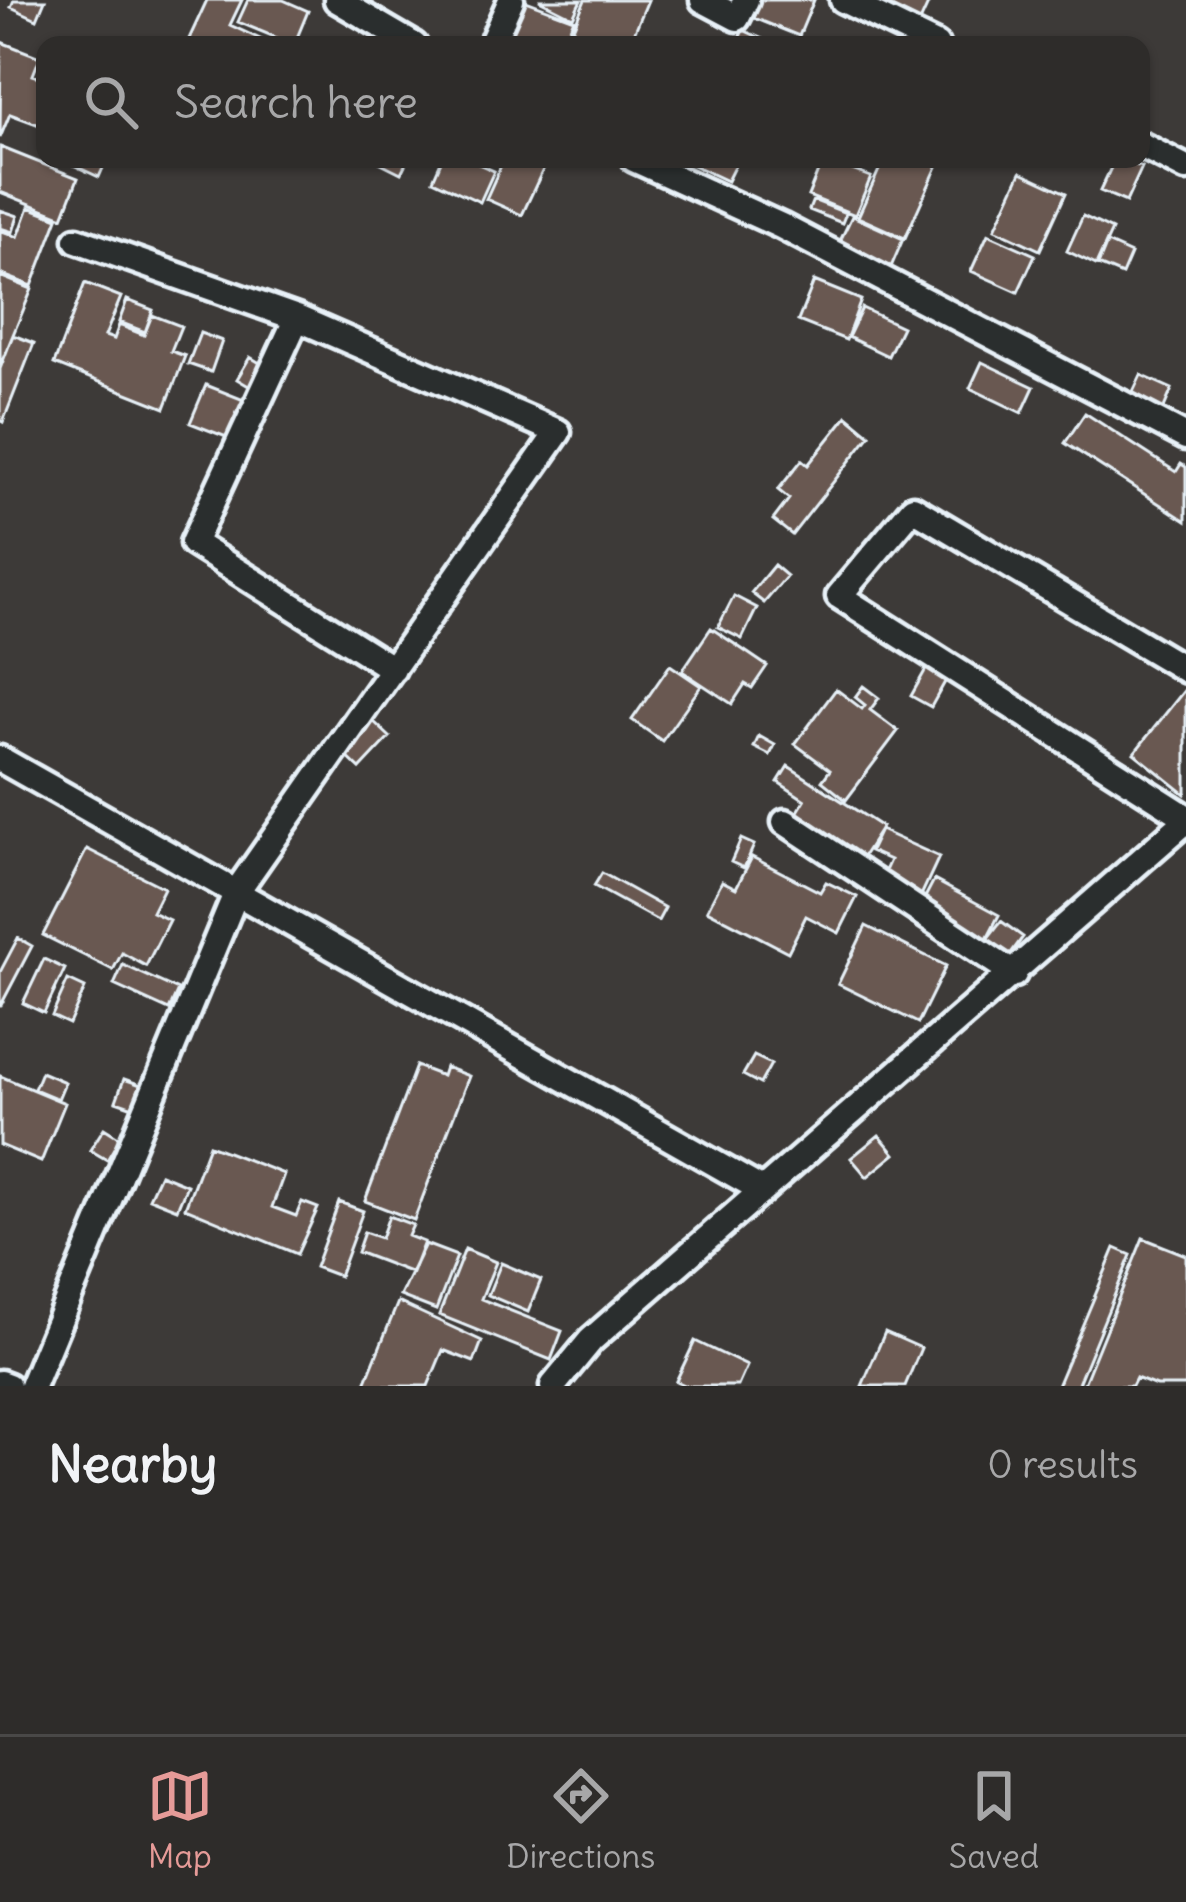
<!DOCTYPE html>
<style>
body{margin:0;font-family:Delius,sans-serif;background:#3a3836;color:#f1f3f6}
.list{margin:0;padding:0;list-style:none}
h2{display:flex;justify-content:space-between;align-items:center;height:156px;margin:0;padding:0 48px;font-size:51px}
h2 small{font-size:39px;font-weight:400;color:#a7a7a8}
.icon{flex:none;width:66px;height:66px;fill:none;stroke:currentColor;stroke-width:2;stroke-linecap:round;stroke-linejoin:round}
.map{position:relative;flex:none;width:1186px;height:1386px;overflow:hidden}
.search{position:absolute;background:#2e2c2a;box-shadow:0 3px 9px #0004;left:36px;right:36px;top:36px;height:132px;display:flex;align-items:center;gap:30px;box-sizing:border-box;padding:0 42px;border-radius:24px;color:#a7a7a8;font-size:45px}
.sheet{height:348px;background:#2e2c2a}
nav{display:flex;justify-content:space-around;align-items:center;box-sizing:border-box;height:168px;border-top:3px solid #494847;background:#2e2c2a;font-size:33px;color:#a7a7a8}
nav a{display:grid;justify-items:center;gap:6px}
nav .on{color:#e69b98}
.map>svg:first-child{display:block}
</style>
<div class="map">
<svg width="1186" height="1386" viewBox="0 0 1186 1386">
<rect width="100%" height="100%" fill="#3d3a38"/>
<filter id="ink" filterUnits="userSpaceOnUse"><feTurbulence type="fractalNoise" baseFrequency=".00833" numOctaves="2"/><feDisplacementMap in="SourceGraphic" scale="24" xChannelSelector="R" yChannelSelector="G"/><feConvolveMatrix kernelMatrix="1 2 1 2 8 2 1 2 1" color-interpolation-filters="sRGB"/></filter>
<g filter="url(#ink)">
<path fill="#695951" stroke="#e8f1f8" stroke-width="3" d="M14 0H45L37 19 11 7Z
M207 0H242L230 25 273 45H196L188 41Z
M248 0H283L308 11 294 45 238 22Z
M523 0 574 19 562 45H502Z
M539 0H581L573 17Z
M585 0H648L629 45H586L569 38Z
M761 0H814L799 36 754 18Z
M887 0H930L919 24 883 7Z
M743 30 776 45H736Z
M1 42 40 57 33 75 45 79V127L10 114 0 138Z
M0 147 78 178 63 217 0 192Z
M73 159H107L99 177 71 164Z
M373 159H408L401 173Z
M442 159H467L494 171 480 202 433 180Z
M504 159H548L522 215 486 199Z
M680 159H738L727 181Z
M823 159 871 177 855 215 808 196Z
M884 159 940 160 905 238 858 217Z
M1115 159 1142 167 1126 202 1100 191Z
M1021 172 1066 193 1040 250 995 229Z
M813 200 846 213 842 223 809 210Z
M29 207 58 218 32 286 0 274V230L18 237Z
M0 210 18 216 13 232 0 228Z
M852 216 903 239 891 267 839 243Z
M1083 216 1112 230 1096 265 1067 251Z
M988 234 1035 255 1018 292 971 271Z
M1107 243 1131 254 1122 275 1098 265Z
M0 276 32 289 0 366Z
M814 281 861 300 846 340 798 321Z
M85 283 121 297 105 336 114 339 119 325 144 335 152 315 181 326 171 351 185 356 165 408 54 364Z
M127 300 153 310 145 332 119 322Z
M862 308 902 327 888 356 848 337Z
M200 333 222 341 211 372 188 364Z
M13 335 34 343 3 422 0 420V369Z
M250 357 265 366 252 388 237 379Z
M982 362 1034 387 1022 413 970 388Z
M1141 375 1172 389 1163 410 1131 396Z
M206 385 244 400 229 438 190 423Z
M1085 413 1176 472 1181 464 1186 467V521L1065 443Z
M847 416 870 435 792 535 773 520 789 499 778 490 802 460 808 465Z
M774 565 787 576 764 603 751 593Z
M734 596 757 608 742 639 718 627Z
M711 628 767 666 752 688 745 684 732 704 682 671Z
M930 662 950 673 931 707 911 696Z
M670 665 701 686 662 741 632 720Z
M863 686 879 698 870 710 898 731 846 800 822 781 830 770 795 744 836 689 862 709 865 705 855 697Z
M1186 688V792L1185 794 1134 753Z
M372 720 390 737 360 769 341 751Z
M759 736 775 745 770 755 754 747Z
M788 766 882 827 860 861 794 818 805 800 778 782Z
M880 830 939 857 919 900 880 882 890 860 870 851Z
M741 839 754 845 744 868 731 862Z
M87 849 164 888 152 912 169 920 146 966 122 953 113 970 43 935Z
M752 857 820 892 826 882 857 897 839 933 806 916 788 952 707 910 722 881 736 888Z
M602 873 665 908 658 921 594 886Z
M934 880 999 915 986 940 921 905Z
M1001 921 1023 937 1009 956 987 939Z
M866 926 946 966 918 1023 838 984Z
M18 938 32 946 0 1007V972Z
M44 959 65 969 44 1013 23 1003Z
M123 965 178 990 169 1010 114 985Z
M68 980 85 988 69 1024 52 1016Z
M754 1056 771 1064 760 1084 743 1075Z
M416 1066 442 1076 445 1067 469 1076 414 1220 365 1201Z
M41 1072 65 1082 58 1099 34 1089Z
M0 1076 65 1103 41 1162 0 1145Z
M124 1079 144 1086 136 1108 116 1101Z
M104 1128 120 1138 107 1160 90 1150Z
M879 1135 895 1154 867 1177 851 1158Z
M209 1145 284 1174 272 1207 296 1216 302 1202 318 1208 297 1254 185 1208Z
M160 1174 187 1185 177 1209 149 1198Z
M339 1202 363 1211 339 1276 315 1267Z
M389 1216 413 1225 408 1236 424 1242 412 1273 357 1252 364 1232 381 1238Z
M1143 1238 1186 1255V1386H1156L1136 1378 1132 1386H1083Z
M425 1244 457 1256 436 1310 400 1296Z
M1115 1248 1131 1255 1077 1386H1057Z
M465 1249 496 1262 481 1299 562 1331 551 1360 439 1315Z
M501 1263 541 1280 528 1312 488 1295Z
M398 1302 482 1341 474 1362 443 1350 428 1386H364Z
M885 1332 921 1348 905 1386H862Z
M695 1341 747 1366 738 1386H687L676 1381Z"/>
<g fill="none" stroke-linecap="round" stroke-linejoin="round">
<defs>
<path id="minor" d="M337 0 414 45
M703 0 737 18 746 0
M843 0 936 45
M491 45 511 0
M1141 145 1186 168
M634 159 781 226 1186 437
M297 318 193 543 393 669
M1186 670 913 508 839 596 1186 817
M0 759 762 1190
M785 822 1014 974
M0 1383 8 1386
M32 1386 237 891 558 432 297 318 77 240
M553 1386 591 1340 1186 821"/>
</defs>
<use href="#minor" stroke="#e8f1f8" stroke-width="33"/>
<use href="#minor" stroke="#2a2d2e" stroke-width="24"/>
</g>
</g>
</svg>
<div class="search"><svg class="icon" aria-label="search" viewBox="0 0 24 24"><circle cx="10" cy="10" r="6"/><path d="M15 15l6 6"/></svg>Search here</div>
</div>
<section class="sheet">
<h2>Nearby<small>0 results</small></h2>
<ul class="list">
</ul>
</section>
<nav>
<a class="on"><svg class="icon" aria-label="map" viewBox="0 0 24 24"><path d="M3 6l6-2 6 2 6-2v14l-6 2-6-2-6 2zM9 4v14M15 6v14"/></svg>Map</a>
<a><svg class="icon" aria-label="directions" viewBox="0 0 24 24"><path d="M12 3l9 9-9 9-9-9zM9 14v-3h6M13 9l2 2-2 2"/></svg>Directions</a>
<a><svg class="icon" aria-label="saved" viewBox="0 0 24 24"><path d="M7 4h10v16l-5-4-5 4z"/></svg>Saved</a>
</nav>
